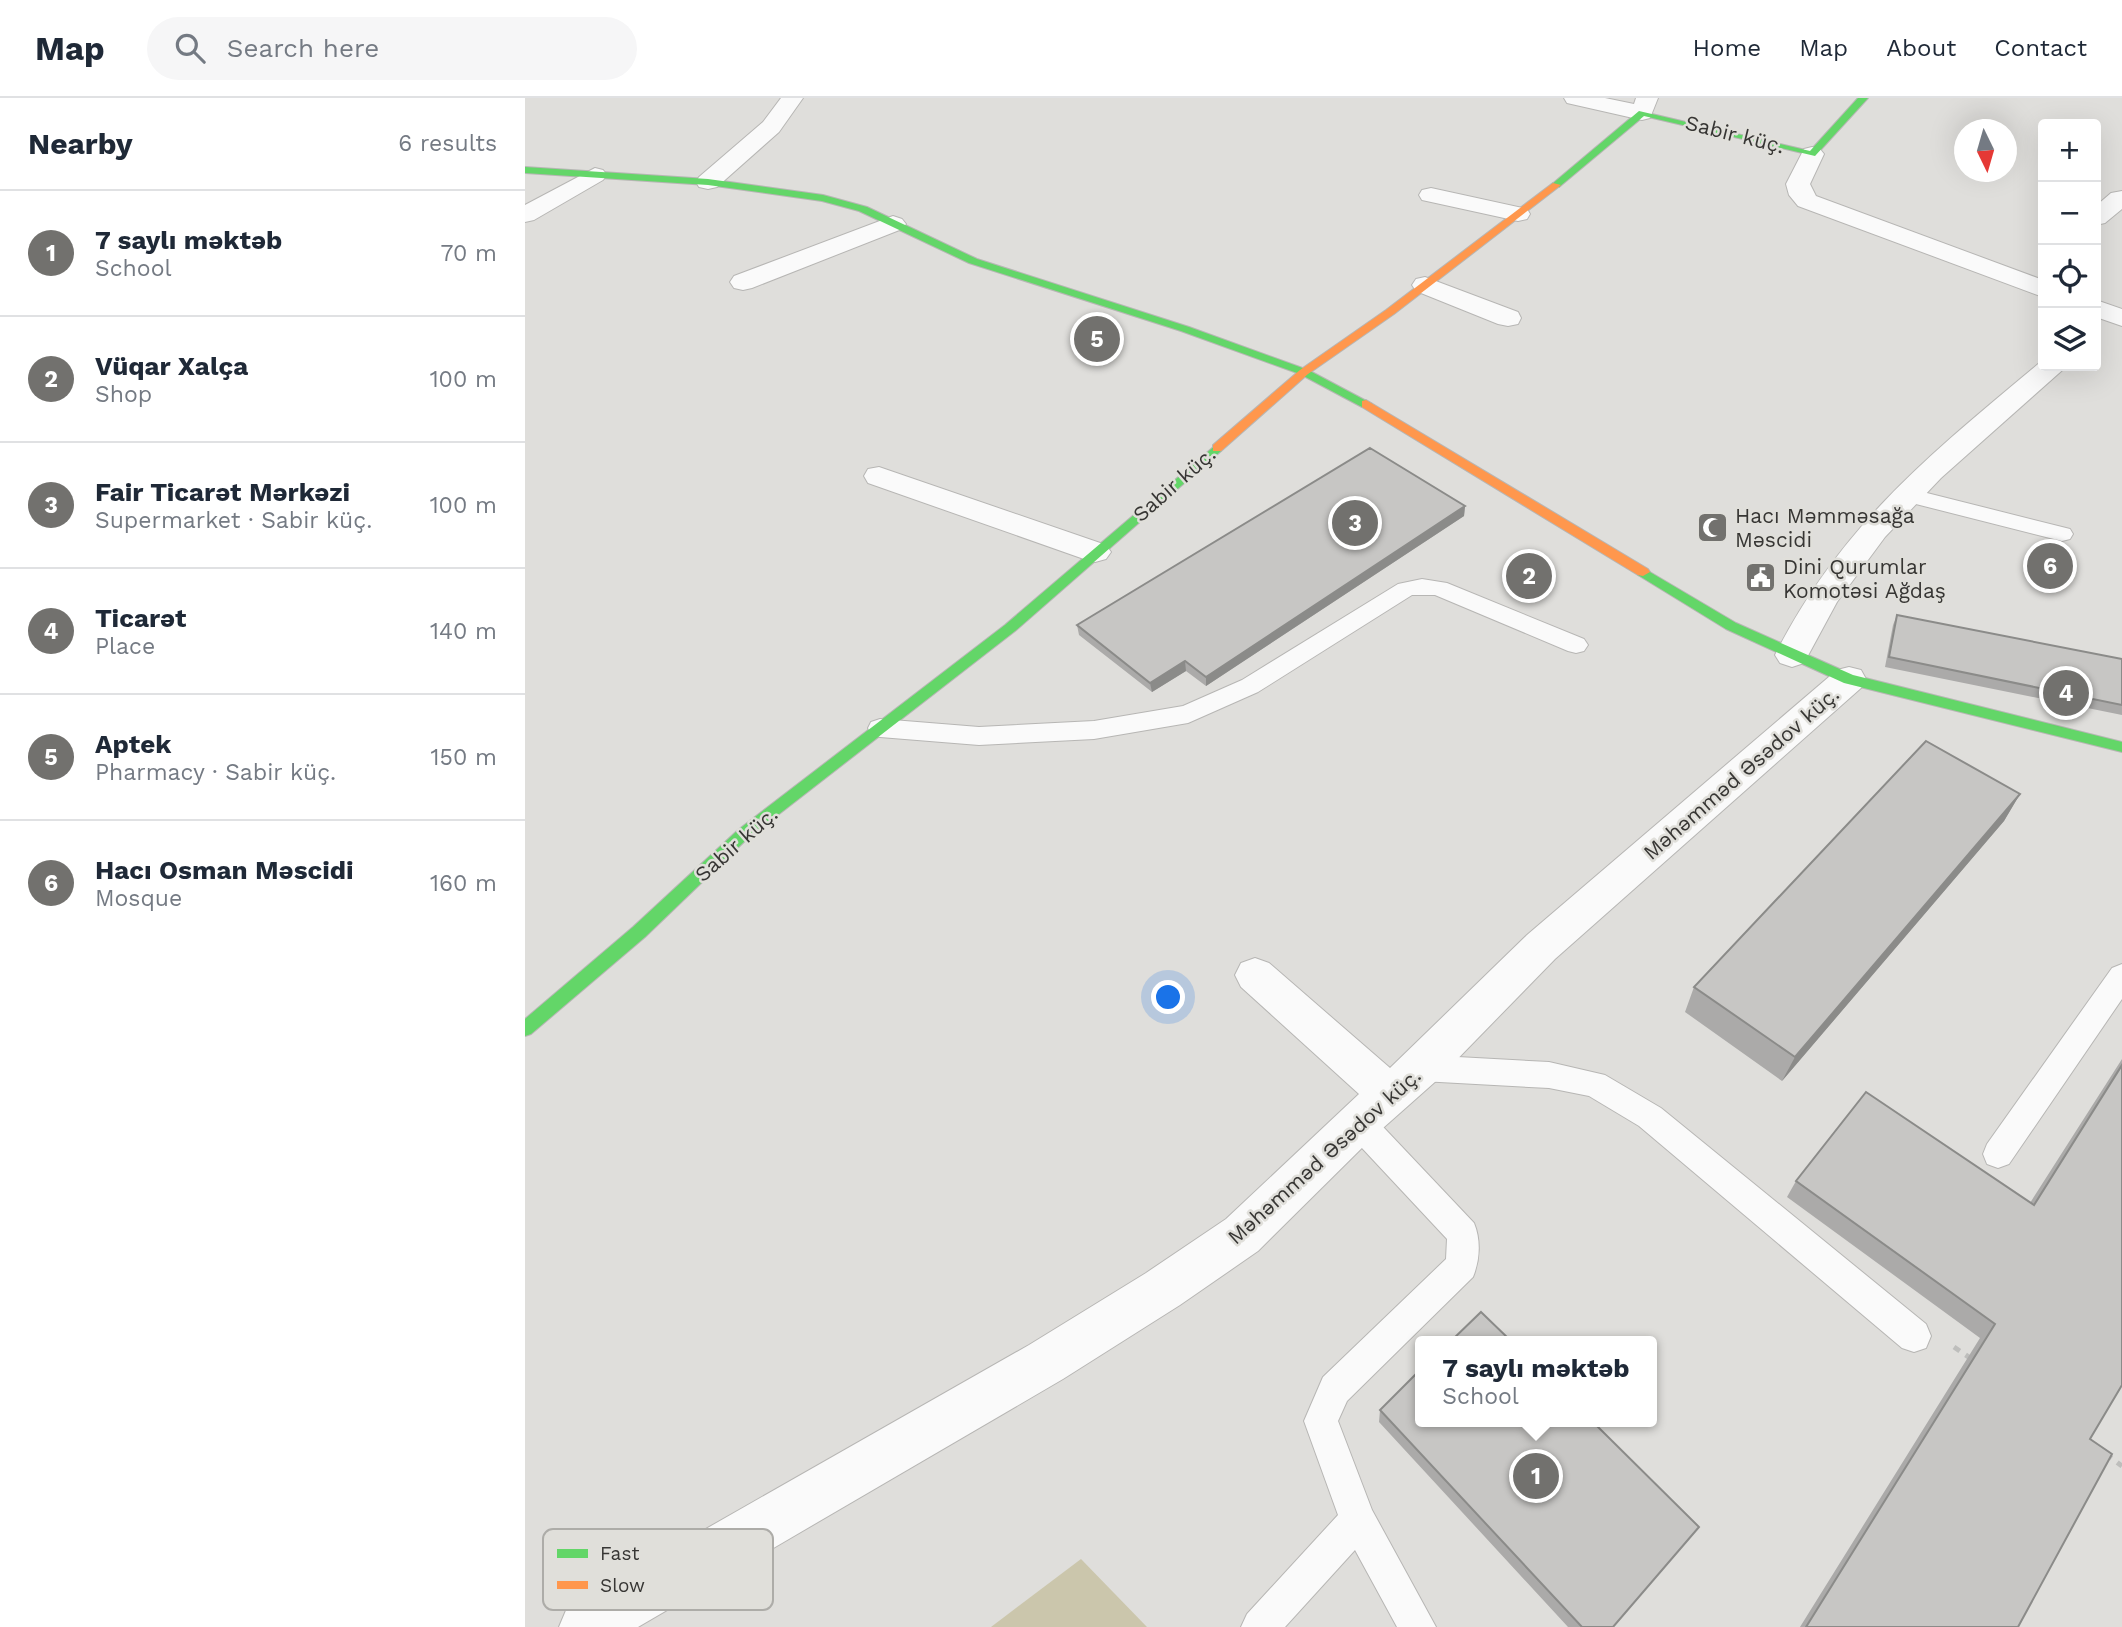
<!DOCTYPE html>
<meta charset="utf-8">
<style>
body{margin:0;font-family:"Work Sans",sans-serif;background:#f6f6f7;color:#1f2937}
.controls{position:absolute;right:21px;top:21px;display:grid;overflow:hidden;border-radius:7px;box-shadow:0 7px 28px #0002}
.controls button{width:63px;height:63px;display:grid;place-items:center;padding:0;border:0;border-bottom:2px solid #e0e1e3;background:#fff;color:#1f2937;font:35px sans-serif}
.compass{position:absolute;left:1429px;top:21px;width:63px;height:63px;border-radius:50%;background:#fff;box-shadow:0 7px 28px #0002;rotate:175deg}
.you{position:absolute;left:644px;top:900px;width:24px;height:24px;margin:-18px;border:5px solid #fff;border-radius:50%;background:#1a73e8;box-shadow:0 0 0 10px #1a73e833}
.badge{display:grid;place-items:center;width:46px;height:46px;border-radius:50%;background:#72716e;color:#fff;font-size:23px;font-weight:700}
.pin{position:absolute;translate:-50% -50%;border:4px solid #fff;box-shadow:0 2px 7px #0006}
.popup{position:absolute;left:890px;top:1238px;width:242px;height:91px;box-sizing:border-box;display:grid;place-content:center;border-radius:7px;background:#fff;filter:drop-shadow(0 2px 5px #0005);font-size:23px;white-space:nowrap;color:#747a83}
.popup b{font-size:26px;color:#1f2937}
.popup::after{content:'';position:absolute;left:50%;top:100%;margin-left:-14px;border:14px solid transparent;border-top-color:#fff}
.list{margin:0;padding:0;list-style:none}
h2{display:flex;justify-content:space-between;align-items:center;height:91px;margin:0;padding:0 28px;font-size:30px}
h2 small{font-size:23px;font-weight:400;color:#747a83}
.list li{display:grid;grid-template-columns:46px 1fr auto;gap:21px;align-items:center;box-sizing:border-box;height:126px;padding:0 28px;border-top:2px solid #e0e1e3}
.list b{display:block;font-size:26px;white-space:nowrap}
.list p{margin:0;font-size:23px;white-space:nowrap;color:#747a83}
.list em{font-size:23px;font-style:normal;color:#747a83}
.icon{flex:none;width:38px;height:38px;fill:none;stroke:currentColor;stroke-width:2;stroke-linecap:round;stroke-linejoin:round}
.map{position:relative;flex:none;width:1597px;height:1529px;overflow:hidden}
header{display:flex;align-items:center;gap:42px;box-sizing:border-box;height:98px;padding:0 35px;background:#fff;border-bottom:2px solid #e0e1e3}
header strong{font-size:33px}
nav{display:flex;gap:38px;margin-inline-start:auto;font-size:24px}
.search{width:490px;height:63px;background:#f6f6f7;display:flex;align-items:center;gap:18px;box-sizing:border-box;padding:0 24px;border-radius:38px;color:#747a83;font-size:26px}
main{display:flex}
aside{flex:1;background:#fff}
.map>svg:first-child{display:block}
</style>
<header>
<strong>Map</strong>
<div class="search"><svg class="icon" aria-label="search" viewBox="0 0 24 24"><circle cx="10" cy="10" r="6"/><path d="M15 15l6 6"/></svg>Search here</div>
<nav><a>Home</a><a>Map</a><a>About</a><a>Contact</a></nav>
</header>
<main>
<aside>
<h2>Nearby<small>6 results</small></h2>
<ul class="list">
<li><span class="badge">1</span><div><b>7 saylı məktəb</b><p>School</p></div><em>70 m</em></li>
<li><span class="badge">2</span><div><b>Vüqar Xalça</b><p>Shop</p></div><em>100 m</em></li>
<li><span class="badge">3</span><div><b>Fair Ticarət Mərkəzi</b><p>Supermarket · Sabir küç.</p></div><em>100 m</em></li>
<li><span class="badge">4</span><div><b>Ticarət</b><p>Place</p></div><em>140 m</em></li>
<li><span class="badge">5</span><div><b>Aptek</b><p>Pharmacy · Sabir küç.</p></div><em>150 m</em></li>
<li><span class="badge">6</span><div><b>Hacı Osman Məscidi</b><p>Mosque</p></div><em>160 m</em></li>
</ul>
</aside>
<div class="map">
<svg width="1597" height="1529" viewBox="0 0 1597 1529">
<rect width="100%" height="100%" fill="#dfdedb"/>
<path fill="#cbc6ac" d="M556 1461 622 1529H466Z"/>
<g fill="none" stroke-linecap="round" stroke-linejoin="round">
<defs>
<path id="lane" d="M1382 390 1545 431 1548 436 1545 441 1537 443 1375 402 1372 397 1375 392Z
M897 481 922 485 1059 541 1063 547 1059 553 1051 555 1043 553 910 497H887L733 594 663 625 569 641 454 647 355 639 346 636 343 630 346 624 355 621 454 629 569 623 658 608 717 582 873 486Z
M1597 866V901L1484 1066 1473 1070 1462 1066 1458 1056 1462 1046 1587 870Z
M896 957 1024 964 1080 977 1136 1010 1401 1226 1406 1238 1401 1250 1389 1254 1377 1250 1114 1028 1064 998 1024 990 896 983 886 979 881 970 886 961Z
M833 1011 844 1014 949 1125C956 1142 955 1162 948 1179L822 1303 813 1323 847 1412 911 1529H872L830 1452 760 1529H716L722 1516 813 1417 779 1323 798 1279 921 1161 922 1141 822 1034 818 1024 822 1014Z"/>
<path id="street" d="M256 0H278L254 34 192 89 183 91 174 89 171 84 174 79 238 24Z
M1039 0H1080L1109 6 1111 0H1133L1125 20 1117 22 1042 5Z
M1287 49 1295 51 1299 56 1285 86 1291 98 1518 182V199L1273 108 1264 97 1261 86 1279 51Z
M70 70 78 72 82 77 78 82 9 122 0 124V107Z
M906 90 1002 111 1005 116 1002 121 993 123 897 102 894 97 897 92Z
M1597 93V111L1580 125 1571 127V108L1586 95Z
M368 118 377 121 381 126 377 131 227 190 218 192 209 190 205 184 209 178Z
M900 179 993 214 996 220 993 226 983 228 973 226 891 193 887 187 891 181Z
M1571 202 1597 211V228L1571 219Z
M1518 262V268H1542L1416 380 1360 439 1312 504 1279 565 1267 569 1255 565 1250 557C1317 425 1408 354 1518 262Z
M354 369 581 447 586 454 581 461 570 464 559 461 343 385 339 378 343 371Z
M1324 569 1336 572 1341 581 1336 590 1030 861 911 983 849 1038 733 1153 655 1207 538 1281 113 1529H34L42 1510 504 1247 621 1175 701 1121 834 996 716 889 710 877 716 865 730 860 744 865 865 970 1002 837 1312 572Z"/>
<path id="fast" d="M1333 0H1343L1290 58 1119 18 1034 89 1026 87 1114 13 1285 53Z
M0 69 183 81 298 97 342 109 452 161 664 229 783 272 847 306 845 309H837L775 276 656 233 444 165 334 113 297 103 183 87 0 75Z
M692 346 696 347V353L490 533 223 740 120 839 6 936 0 938V921L108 829 213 732 480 527Z
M1118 470 1211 525 1328 577 1597 644V654L1319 585 1201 531 1113 477V471Z"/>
<path id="slow" d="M1028 85 1036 87 869 216 783 276 696 353H688V347L775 272 861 212Z
M841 302 1123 471 1125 474 1118 478 1113 477 837 309V303Z"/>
</defs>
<use href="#lane" stroke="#b7b6b4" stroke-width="2"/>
<use href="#street" stroke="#b7b6b4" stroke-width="2"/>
<use href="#fast" stroke="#b7b6b4" stroke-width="2"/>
<use href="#slow" stroke="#b7b6b4" stroke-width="2"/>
<path stroke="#bebebc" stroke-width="5" stroke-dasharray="7 7" stroke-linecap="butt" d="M1429 1249 1448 1262
M1581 1356 1597 1368"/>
<use href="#lane" fill="#fafafa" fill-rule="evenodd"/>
<use href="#street" fill="#fafafa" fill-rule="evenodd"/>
<use href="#fast" fill="#63d668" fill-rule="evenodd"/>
<use href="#slow" fill="#ff974d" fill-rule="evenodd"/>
</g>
<path fill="#abaaa9" d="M940 408 939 418 681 588 661 573 627 594 554 537 552 527Z
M1372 517 1597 561V617L1360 569 1368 527Z
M1495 696 1479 723 1257 983 1160 914 1169 889Z
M1597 961V1287L1565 1341 1493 1529H1275L1455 1240 1262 1099 1271 1083 1505 1105Z
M855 1312 1088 1529H1043L854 1324Z"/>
<path fill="#8b8b89" d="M940 408 939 418 681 588V579Z
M660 563 661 573 627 594 625 585Z
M1495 696 1479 723 1257 983 1270 959Z"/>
<path fill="#c7c6c4" stroke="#8b8b89" stroke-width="2" d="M845 350 940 408 681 579 660 563 625 585 552 527Z
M1372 517 1597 561V607L1364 559Z
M1401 643 1495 696 1270 959 1169 889Z
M1597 967V1287L1565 1341 1587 1356 1493 1529H1281L1470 1226 1271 1083 1341 994 1509 1107Z
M956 1214 986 1243H926Z
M895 1272V1324H1068L1174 1429 1088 1529H1057L855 1312Z"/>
<defs>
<symbol id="mosque-square" viewBox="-11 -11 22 22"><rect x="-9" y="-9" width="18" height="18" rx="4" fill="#72716e" stroke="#e0dfda"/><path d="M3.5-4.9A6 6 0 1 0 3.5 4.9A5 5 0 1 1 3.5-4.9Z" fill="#fff"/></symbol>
<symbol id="civic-square" viewBox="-11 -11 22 22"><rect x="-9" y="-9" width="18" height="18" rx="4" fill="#72716e" stroke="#e0dfda"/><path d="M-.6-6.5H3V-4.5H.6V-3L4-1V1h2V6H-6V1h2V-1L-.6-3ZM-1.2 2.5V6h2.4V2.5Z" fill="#fff"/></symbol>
</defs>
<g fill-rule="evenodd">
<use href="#mosque-square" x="1170" y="412" width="35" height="35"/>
<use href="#civic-square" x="1218" y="462" width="35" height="35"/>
</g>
<g text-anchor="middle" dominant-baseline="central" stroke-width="5" stroke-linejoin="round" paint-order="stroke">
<g font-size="21" fill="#373634" stroke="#e0dfda">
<text transform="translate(1210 36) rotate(14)">Sabir küç.</text>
<text transform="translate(649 386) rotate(-41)">Sabir küç.</text>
<text transform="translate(1216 675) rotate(-41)">Məhəmməd Əsədov küç.</text>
<text transform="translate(211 746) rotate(-41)">Sabir küç.</text>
<text transform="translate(799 1058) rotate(-42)">Məhəmməd Əsədov küç.</text>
</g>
<g font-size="21" fill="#373634" stroke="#e0dfda" text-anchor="start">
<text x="1210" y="417">Hacı Məmməsağa<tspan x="1210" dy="24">Məscidi</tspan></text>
<text x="1258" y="468">Dini Qurumlar<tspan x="1258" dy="24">Komotəsi Ağdaş</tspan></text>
</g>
</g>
<rect x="18" y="1431" width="230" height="81" rx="10" fill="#e0dfda" stroke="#adaca8" stroke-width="2"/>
<rect x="32" y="1451" width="31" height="9" fill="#63d668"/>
<rect x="32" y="1483" width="31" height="8" fill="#ff974d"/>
<g font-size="19" fill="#373634">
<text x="75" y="1462">Fast</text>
<text x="75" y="1494">Slow</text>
</g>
</svg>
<div class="controls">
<button>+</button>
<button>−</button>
<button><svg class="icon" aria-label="locate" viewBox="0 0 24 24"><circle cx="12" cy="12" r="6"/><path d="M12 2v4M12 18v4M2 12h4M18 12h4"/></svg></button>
<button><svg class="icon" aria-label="layers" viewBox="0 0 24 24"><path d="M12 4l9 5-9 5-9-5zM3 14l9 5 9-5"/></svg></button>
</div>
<svg class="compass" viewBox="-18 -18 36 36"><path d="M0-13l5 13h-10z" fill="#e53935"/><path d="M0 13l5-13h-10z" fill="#747a83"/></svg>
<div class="you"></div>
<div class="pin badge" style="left:1011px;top:1378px">1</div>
<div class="popup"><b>7 saylı məktəb</b>School</div>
<div class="pin badge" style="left:1004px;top:478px">2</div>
<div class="pin badge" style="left:830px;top:425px">3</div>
<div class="pin badge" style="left:1541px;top:595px">4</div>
<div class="pin badge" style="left:572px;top:241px">5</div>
<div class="pin badge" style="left:1525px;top:468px">6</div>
</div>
</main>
